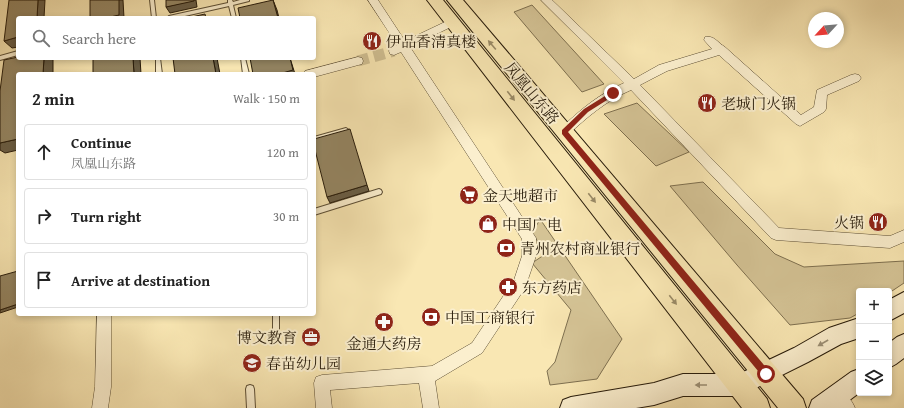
<!DOCTYPE html>
<meta charset="utf-8">
<style>
body{margin:0;font-family:"Gentium Book Plus","Noto Serif SC",serif;background:#f6f6f6;color:#222}
.controls{position:absolute;right:12px;bottom:12px;display:grid;overflow:hidden;border-radius:4px;box-shadow:0 2px 6px #0003}
.controls button{width:36px;height:36px;display:grid;place-items:center;padding:0;border:0;border-bottom:1px solid #e0e0e0;background:#fff;color:#222;font:20px sans-serif}
.compass{position:absolute;left:808px;top:12px;width:36px;height:36px;border-radius:50%;background:#fff;box-shadow:0 2px 6px #0003;rotate:244deg}
.stop{position:absolute;width:12px;height:12px;margin:-9px;border:3px solid #8f2418;border-radius:50%;background:#fff}
.stop.end{background:#8f2418;border-color:#fff;box-shadow:0 1px 4px #0008}
.list{margin:0;padding:0;list-style:none}
h2{display:flex;justify-content:space-between;align-items:center;height:52px;margin:0;padding:0 16px;font-size:17px}
h2 small{font-size:13px;font-weight:400;color:#767676}
.list li{display:grid;grid-template-columns:26px 1fr auto;gap:12px;align-items:center;box-sizing:border-box;height:56px;margin:0 8px 8px;padding:0 8px;border:1px solid #e0e0e0;border-radius:4px}
.list b{display:block;font-size:15px;white-space:nowrap}
.list p{margin:0;font-size:13px;white-space:nowrap;color:#767676}
.list em{font-size:13px;font-style:normal;color:#767676}
.icon{flex:none;width:22px;height:22px;fill:none;stroke:currentColor;stroke-width:2;stroke-linecap:round;stroke-linejoin:round}
.map{position:relative;flex:none;width:904px;height:408px;overflow:hidden}
.search{position:absolute;background:#fff;box-shadow:0 2px 6px #0003;left:16px;top:16px;width:300px;height:44px;display:flex;align-items:center;gap:10px;box-sizing:border-box;padding:0 14px;border-radius:4px;color:#767676;font-size:15px}
.panel{position:absolute;background:#fff;box-shadow:0 2px 6px #0003;left:16px;top:72px;width:300px;height:244px;border-radius:4px}
.map>svg:first-child{display:block}
</style>
<div class="map">
<svg width="904" height="408" viewBox="0 0 904 408">
<rect width="100%" height="100%" fill="#f9e7b3"/>
<filter id="stains"><feTurbulence type="fractalNoise" baseFrequency=".005" numOctaves="4"/><feColorMatrix values="0 0 0 0 .2 0 0 0 0 .09 0 0 0 0 .02 0 0 0 .5 -.17"/></filter>
<radialGradient id="worn" r=".72"><stop offset=".6" stop-color="#630" stop-opacity="0"/><stop offset="1" stop-color="#630" stop-opacity=".3"/></radialGradient>
<path fill="#d5c496" stroke="#7e7050" d="M532 5 604 84 582 92 514 12Z
M637 103 689 152 656 166 604 114Z
M703 182 775 254 804 267 904 261V283L889 293V291H859V313L850 318 790 325 737 265 670 186Z
M540 219 622 339 597 379 550 385 547 371 555 362 571 310 532 263 547 253 532 234Z"/>
<g fill="none" stroke-linecap="round" stroke-linejoin="round">
<path stroke="#cfbe91" stroke-width="11" stroke-dasharray="11 5.5" stroke-linecap="butt" d="M358 61 394 51"/>
<defs>
<path id="lane" d="M150 0H154L156 18H152Z
M228 0H232L233 2 240 0H249V1L233 5 236 18H232L229 6 176 18H167L169 16 228 3Z
M18 51V55L0 60V56Z
M156 58H160L162 74H156Z
M241 58H245L249 74H243Z
M346 128 349 130 348 132 314 141V137Z
M379 189 381 190 382 192 381 194 314 215V209Z
M273 314H279V332L278 334 276 335 274 334 273 332Z
M250 385 253 386 254 389 255 408H247L246 389 247 386Z"/>
<path id="street" d="M368 0H378L405 41 449 20H457L458 22 457 24 410 47 536 238V256L525 288 482 353 435 381 439 408H423L419 383 330 390 332 408H316L314 383 316 377 322 375 432 366 472 343 514 280 522 256V239L401 52 394 55 390 54 389 51 390 48 397 45Z
M541 0H552L634 79 659 65 712 49 704 40 705 37C714 35 718 43 725 47L801 115 814 107 817 90 851 75 855 74 859 75 861 78 859 81 827 95 826 109 824 112 800 126 796 124 719 55 667 71 640 85 779 228 890 236 904 230V242L890 248 776 240 771 238 631 90C606 101 587 117 568 135L564 137 560 135 558 132 560 129C580 110 599 94 624 83Z
M358 57 362 58 363 61 362 64 314 77V74H303L305 71Z
M97 314H111V387L108 408H92L95 387Z
M837 388C845 392 852 400 855 408H837L829 396 831 390Z"/>
<path id="secondary" d="M904 292V313L889 321V300Z
M859 318V338L841 344 808 362 740 396H683L654 405 636 408H560L563 400 571 397 654 383 683 374H739L794 348 829 328Z
M904 334V358L896 364 889 368V343L897 337Z
M859 369V393L839 408H809L812 400 851 372Z"/>
<path id="primary" d="M427 0H443L767 399 770 408H742Z
M447 0H463L803 399 806 408H778Z"/>
</defs>
<use href="#lane" stroke="#5c4e34" stroke-width="2"/>
<use href="#street" stroke="#5c4e34" stroke-width="1"/>
<use href="#secondary" stroke="#271b0a" stroke-width="2"/>
<use href="#primary" stroke="#271b0a" stroke-width="2"/>
<use href="#lane" fill="#fbefce" fill-rule="evenodd"/>
<use href="#street" fill="#fbefce" fill-rule="evenodd"/>
<use href="#secondary" fill="#fbefce" fill-rule="evenodd"/>
<use href="#primary" fill="#f9e7b3" fill-rule="evenodd"/>
</g>
<path fill="#685d45" stroke="#271b0a" d="M38 0H45L44 18H37Z
M119 0H123L124 18H106Z
M194 0H196L197 7 170 13 166 7Z
M273 0 277 10 279 18H278Z
M18 37V47L12 48 4 41Z
M44 58H52L53 60V74H43Z
M133 58H140L141 74H134Z
M213 58H217L220 74H216Z
M290 58 295 74H279Z
M18 139V150L5 153 0 150V143Z
M367 185 369 191 330 203 327 197Z
M18 304V307L0 313V310Z"/>
<path fill="#948562" stroke="#271b0a" d="M9 0H38L37 18H18V37L4 41Z
M90 0H119V15L106 18H90Z
M166 0H194V1L166 7Z
M273 0 278 18H240L238 8Z
M205 14 206 18H187Z
M18 57V58H44L43 74H18V139L0 143V91L4 60Z
M93 58H133L134 74H93Z
M173 58H213L216 74H175Z
M250 58H290L293 70 279 74H253Z
M350 129 367 185 327 197 314 146V139Z
M18 271V304L0 310V276Z"/>
<defs><path id="oneway-solid" d="M-6-.8H1V-3.2L6.5 0L1 3.2V.8H-6Z"/></defs>
<g fill="#9a8b67">
<use href="#oneway-solid" transform="translate(492 45) rotate(-130)"/>
<use href="#oneway-solid" transform="translate(511 96) rotate(52)"/>
<use href="#oneway-solid" transform="translate(592 198) rotate(52)"/>
<use href="#oneway-solid" transform="translate(673 300) rotate(52)"/>
</g>
<g fill="#9c9076">
<use href="#oneway-solid" transform="translate(823 343) rotate(150)"/>
<use href="#oneway-solid" transform="translate(701 385) rotate(180)"/>
</g>
<path fill="#8f2418" d="M613 91 616 93 615 95 588 112 568 132 769 371V377H763L562 134V130L584 109Z"/>
<defs>
<symbol id="restaurant-disc" viewBox="-11 -11 22 22"><circle r="9.5" fill="#8f2418" stroke="#fbefce"/><path d="M-5-6h1v4h1v-4h1v4h1v-4h1v5L-1.5 .5V6h-2V.5L-5-1ZM5-6V6H3V1.5H1.5Q1.5-4 5-6Z" fill="#fff"/></symbol>
<symbol id="supermarket-disc" viewBox="-11 -11 22 22"><circle r="9.5" fill="#8f2418" stroke="#fbefce"/><path d="M-6-5.5h2.5l.6 2H6L4.5 2H-2.5L-4.4-4H-6ZM-1.5 3.2a1.3 1.3 0 1 0 .1 0ZM3 3.2a1.3 1.3 0 1 0 .1 0Z" fill="#fff"/></symbol>
<symbol id="shop-disc" viewBox="-11 -11 22 22"><circle r="9.5" fill="#8f2418" stroke="#fbefce"/><path d="M-5-2.5h2.3a2.7 3.5 0 0 1 5.4 0H5L5.5 6h-11ZM-1.5-2.5h3a1.5 2.3 0 0 0-3 0Z" fill="#fff"/></symbol>
<symbol id="bank-disc" viewBox="-11 -11 22 22"><circle r="9.5" fill="#8f2418" stroke="#fbefce"/><path d="M-6-4H6V4H-6ZM0-2.3a2.3 2.3 0 1 0 0 4.6a2.3 2.3 0 1 0 0-4.6Z" fill="#fff"/></symbol>
<symbol id="pharmacy-disc" viewBox="-11 -11 22 22"><circle r="9.5" fill="#8f2418" stroke="#fbefce"/><path d="M-2-6h4v4h4v4h-4v4h-4v-4h-4v-4h4Z" fill="#fff"/></symbol>
<symbol id="office-disc" viewBox="-11 -11 22 22"><circle r="9.5" fill="#8f2418" stroke="#fbefce"/><path d="M-6-3h4V-5.5h4V-3h4V5H-6ZM-1-4.5V-3h2v-1.5ZM-6 0V1H6V0Z" fill="#fff"/></symbol>
<symbol id="school-disc" viewBox="-11 -11 22 22"><circle r="9.5" fill="#8f2418" stroke="#fbefce"/><path d="M0-5L7-2L0 1L-7-2ZM-4 1L0 2.5L4 1V4Q0 6-4 4Z" fill="#fff"/></symbol>
</defs>
<g fill-rule="evenodd">
<use href="#restaurant-disc" x="361" y="30" width="22" height="22"/>
<use href="#restaurant-disc" x="696" y="92" width="22" height="22"/>
<use href="#supermarket-disc" x="458" y="184" width="22" height="22"/>
<use href="#restaurant-disc" x="867" y="211" width="22" height="22"/>
<use href="#shop-disc" x="477" y="213" width="22" height="22"/>
<use href="#bank-disc" x="495" y="237" width="22" height="22"/>
<use href="#pharmacy-disc" x="497" y="276" width="22" height="22"/>
<use href="#bank-disc" x="420" y="306" width="22" height="22"/>
<use href="#pharmacy-disc" x="373" y="311" width="22" height="22"/>
<use href="#office-disc" x="300" y="326" width="22" height="22"/>
<use href="#school-disc" x="241" y="352" width="22" height="22"/>
</g>
<g text-anchor="middle" dominant-baseline="central" stroke-width="4" stroke-linejoin="round" paint-order="stroke">
<g font-size="15" fill="#271b0a" stroke="#fbefce" text-anchor="start">
<text x="386" y="41">伊品香清真楼</text>
<text x="721" y="103">老城门火锅</text>
<text x="483" y="195">金天地超市</text>
<text x="864" y="222" text-anchor="end">火锅</text>
<text x="502" y="224">中国广电</text>
<text x="520" y="248">青州农村商业银行</text>
<text x="522" y="287">东方药店</text>
<text x="445" y="317">中国工商银行</text>
<text x="297" y="337" text-anchor="end">博文教育</text>
<text x="384" y="343" text-anchor="middle">金通大药房</text>
<text x="266" y="363">春苗幼儿园</text>
</g>
<g font-size="15" fill="#271b0a" stroke="#fbefce">
<text transform="translate(532 93) rotate(50)">凤凰山东路</text>
</g>
</g>
<rect width="100%" height="100%" filter="url(#stains)"/>
<rect width="100%" height="100%" fill="url(#worn)"/>
</svg>
<div class="controls">
<button>+</button>
<button>−</button>
<button><svg class="icon" aria-label="layers" viewBox="0 0 24 24"><path d="M12 4l9 5-9 5-9-5zM3 14l9 5 9-5"/></svg></button>
</div>
<svg class="compass" viewBox="-18 -18 36 36"><path d="M0-13l5 13h-10z" fill="#e53935"/><path d="M0 13l5-13h-10z" fill="#767676"/></svg>
<div class="stop" style="left:766px;top:374px"></div>
<div class="stop end" style="left:613px;top:93px"></div>
<div class="search"><svg class="icon" aria-label="search" viewBox="0 0 24 24"><circle cx="10" cy="10" r="6"/><path d="M15 15l6 6"/></svg>Search here</div>
<section class="panel">
<h2>2 min<small>Walk · 150 m</small></h2>
<ul class="list">
<li><svg class="icon" aria-label="ahead" viewBox="0 0 24 24"><path d="M12 20V5M6 11l6-6 6 6"/></svg><div><b>Continue</b><p>凤凰山东路</p></div><em>120 m</em></li>
<li><svg class="icon" aria-label="right" viewBox="0 0 24 24"><path d="M7 20v-9h11M14 6l5 5-5 5"/></svg><div><b>Turn right</b></div><em>30 m</em></li>
<li><svg class="icon" aria-label="arrive" viewBox="0 0 24 24"><path d="M6 21V4h12l-3 4 3 4H6"/></svg><div><b>Arrive at destination</b></div></li>
</ul>
</section>
</div>
